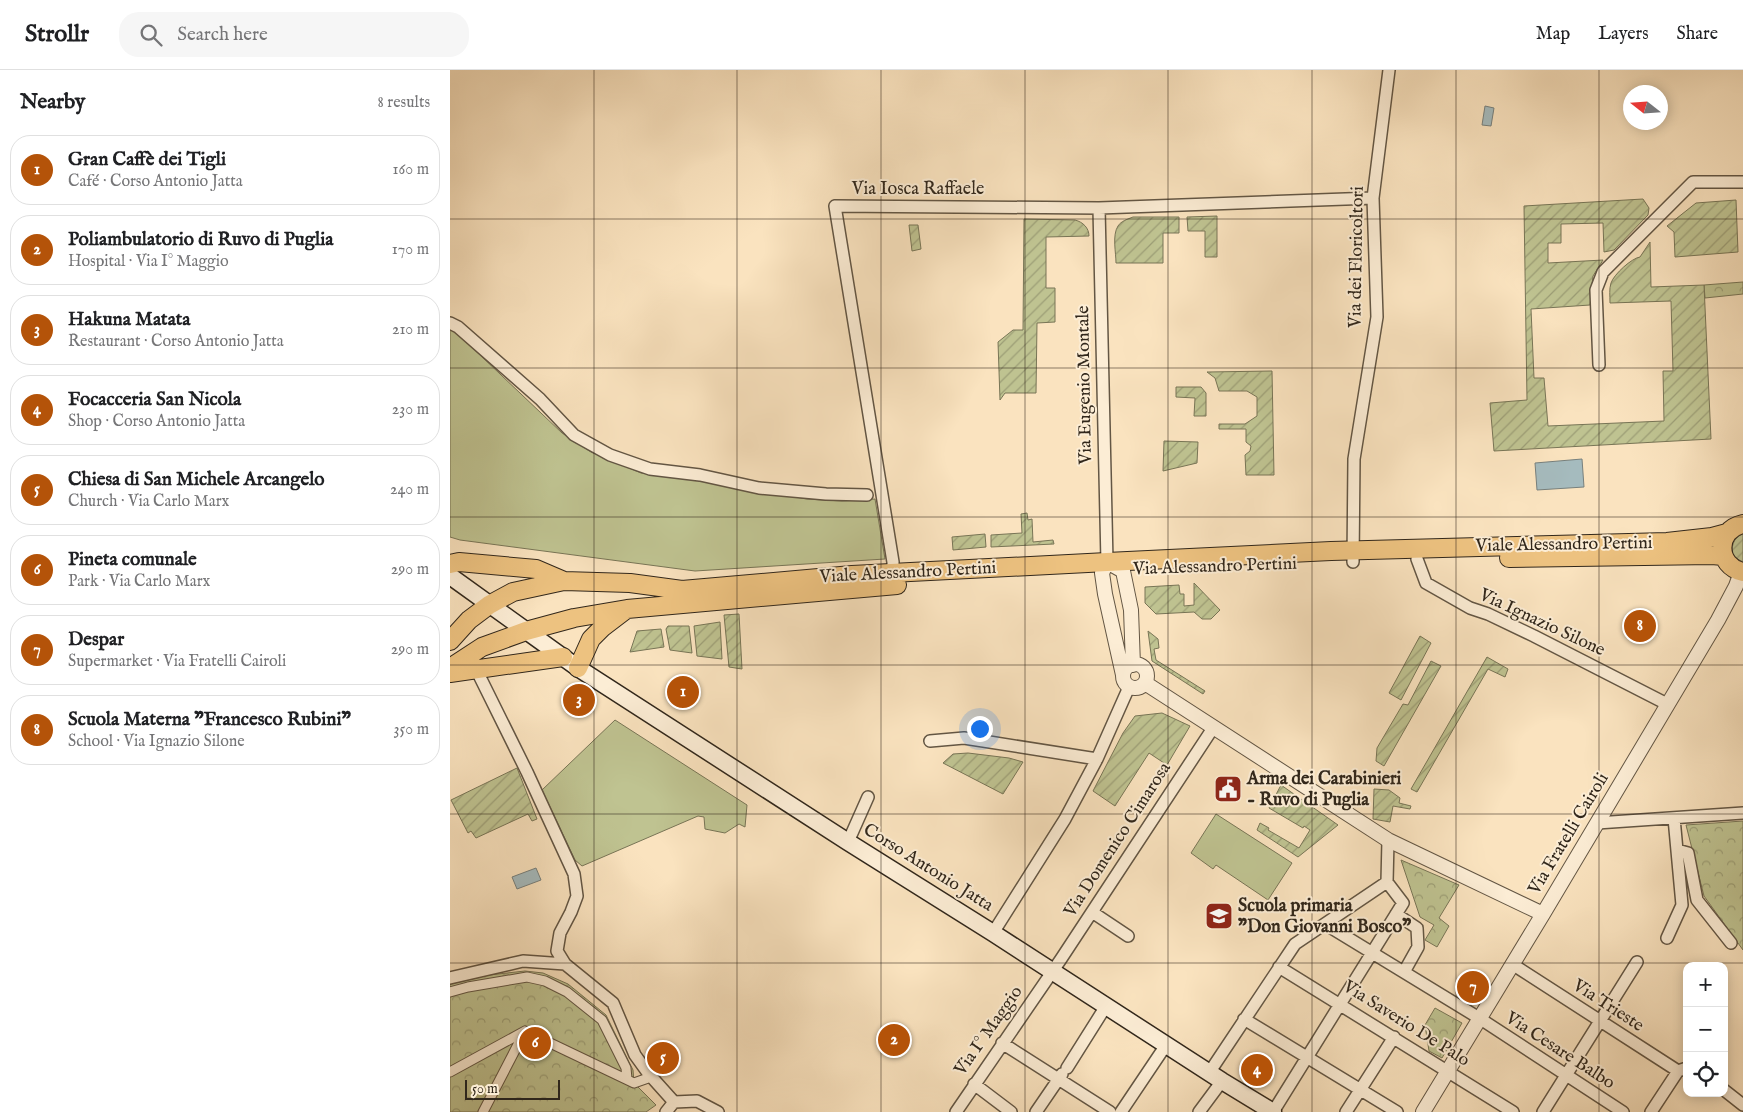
<!DOCTYPE html>
<meta charset="utf-8">
<style>
body{margin:0;font-family:"IM FELL English",serif;background:#f6f6f6;color:#202124}
.controls{position:absolute;right:15px;bottom:15px;display:grid;overflow:hidden;border-radius:10px;box-shadow:0 2px 12px #0003}
.controls button{width:45px;height:45px;display:grid;place-items:center;padding:0;border:0;border-bottom:1px solid #e0e0e0;background:#fff;color:#202124;font:25px sans-serif}
.compass{position:absolute;left:1173px;top:15px;width:45px;height:45px;border-radius:50%;background:#fff;box-shadow:0 2px 12px #0003;rotate:287deg}
.scale{position:absolute;left:15px;bottom:12px;width:95px;box-sizing:border-box;padding-left:5px;border:2px solid #31271b;border-top:0;font-size:14px;line-height:18px;white-space:nowrap;color:#31271b;-webkit-text-stroke:4px #fcedd5;paint-order:stroke}
.you{position:absolute;left:529px;top:658px;width:18px;height:18px;margin:-12px;border:4px solid #fff;border-radius:50%;background:#1a73e8;box-shadow:0 0 0 8px #1a73e833}
.badge{display:grid;place-items:center;width:32px;height:32px;border-radius:50%;background:#b45309;color:#fff;font-size:16px;font-weight:700}
.pin{position:absolute;translate:-50% -50%;border:2px solid #fff;box-shadow:0 1px 5px #0006}
.list{margin:0;padding:0;list-style:none}
h2{display:flex;justify-content:space-between;align-items:center;height:65px;margin:0;padding:0 20px;font-size:21px}
h2 small{font-size:16px;font-weight:400;color:#757577}
.list li{display:grid;grid-template-columns:32px 1fr auto;gap:15px;align-items:center;box-sizing:border-box;height:70px;margin:0 10px 10px;padding:0 10px;border:1px solid #e0e0e0;border-radius:20px}
.list b{display:block;font-size:19px;white-space:nowrap}
.list p{margin:0;font-size:16px;white-space:nowrap;color:#757577}
.list em{font-size:16px;font-style:normal;color:#757577}
.icon{flex:none;width:28px;height:28px;fill:none;stroke:currentColor;stroke-width:2;stroke-linecap:round;stroke-linejoin:round}
.map{position:relative;flex:none;width:1293px;height:1042px;overflow:hidden}
header{display:flex;align-items:center;gap:30px;box-sizing:border-box;height:70px;padding:0 25px;background:#fff;border-bottom:1px solid #e0e0e0}
header strong{font-size:24px}
nav{display:flex;gap:28px;margin-inline-start:auto;font-size:18px}
.search{width:350px;height:45px;background:#f6f6f6;display:flex;align-items:center;gap:12px;box-sizing:border-box;padding:0 18px;border-radius:20px;color:#757577;font-size:19px}
main{display:flex}
aside{flex:1;background:#fff}
.map>svg:first-child{display:block}
</style>
<header>
<strong>Strollr</strong>
<div class="search"><svg class="icon" aria-label="search" viewBox="0 0 24 24"><circle cx="10" cy="10" r="6"/><path d="M15 15l6 6"/></svg>Search here</div>
<nav><a>Map</a><a>Layers</a><a>Share</a></nav>
</header>
<main>
<aside>
<h2>Nearby<small>8 results</small></h2>
<ul class="list">
<li><span class="badge">1</span><div><b>Gran Caffè dei Tigli</b><p>Café · Corso Antonio Jatta</p></div><em>160 m</em></li>
<li><span class="badge">2</span><div><b>Poliambulatorio di Ruvo di Puglia</b><p>Hospital · Via I° Maggio</p></div><em>170 m</em></li>
<li><span class="badge">3</span><div><b>Hakuna Matata</b><p>Restaurant · Corso Antonio Jatta</p></div><em>210 m</em></li>
<li><span class="badge">4</span><div><b>Focacceria San Nicola</b><p>Shop · Corso Antonio Jatta</p></div><em>230 m</em></li>
<li><span class="badge">5</span><div><b>Chiesa di San Michele Arcangelo</b><p>Church · Via Carlo Marx</p></div><em>240 m</em></li>
<li><span class="badge">6</span><div><b>Pineta comunale</b><p>Park · Via Carlo Marx</p></div><em>290 m</em></li>
<li><span class="badge">7</span><div><b>Despar</b><p>Supermarket · Via Fratelli Cairoli</p></div><em>290 m</em></li>
<li><span class="badge">8</span><div><b>Scuola Materna &quot;Francesco Rubini&quot;</b><p>School · Via Ignazio Silone</p></div><em>350 m</em></li>
</ul>
</aside>
<div class="map">
<svg width="1293" height="1042" viewBox="0 0 1293 1042">
<defs>
<pattern id="park-crowns" width="20" height="18" patternUnits="userSpaceOnUse" patternTransform="scale(1.25)"><rect width="20" height="18" fill="#bfc391"/><path d="M2 6a3 3 0 1 1 6 0M12 15a3 3 0 1 1 6 0" fill="none" stroke="#9c9e76"/></pattern>
<pattern id="garden-furrows" width="10" height="10" patternUnits="userSpaceOnUse" patternTransform="scale(1.25)"><rect width="10" height="10" fill="#bfc391"/><path d="M-1 1l2-2M0 10L10 0M9 11l2-2" fill="none" stroke="#9c9e76"/></pattern>
</defs>
<rect width="100%" height="100%" fill="#fae3bf"/>
<filter id="stains"><feTurbulence type="fractalNoise" baseFrequency=".004" numOctaves="4"/><feColorMatrix values="0 0 0 0 .2 0 0 0 0 .09 0 0 0 0 .02 0 0 0 .5 -.17"/></filter>
<radialGradient id="worn" r=".72"><stop offset=".6" stop-color="#630" stop-opacity="0"/><stop offset="1" stop-color="#630" stop-opacity=".3"/></radialGradient>
<path fill="#bfc391" stroke="#787556" d="M0 259 9 265 112 363 141 382 191 403 235 408 357 429 392 431 425 429 435 489 245 501 10 470 0 467Z
M165 650 297 735 295 757 289 754 275 763 255 759 254 747 248 746 132 796 125 790 92 720Z
M766 744 842 793 818 830 766 795 763 799 741 783Z"/>
<path fill="url(#park-crowns)" stroke="#787556" d="M1293 212V224L1255 228 1254 215Z
M1293 751V880L1254 826 1236 755Z
M951 790 1009 815 989 848 999 856 987 877 975 870 984 855 970 847Z
M75 901 93 903 118 914 156 945 183 1000 184 1013 206 1035 196 1042H0V914L39 905Z
M985 938 1012 953 992 988 979 981 975 955Z"/>
<path fill="url(#garden-furrows)" stroke="#787556" d="M1193 129 1199 138 1198 145 1164 180 1154 182 1153 153 1111 154V173H1098V193L1153 190 1143 206 1140 235 1081 239 1084 308H1094L1098 356 1214 351 1213 301H1223L1221 231 1160 233C1160 226 1159 219 1161 213 1164 204 1182 188 1190 187L1200 172 1201 217 1254 215 1261 369 1044 381 1040 333 1077 330 1074 136Z
M1286 130 1288 182 1225 187 1224 162 1217 156 1246 133Z
M767 146V187H755V161H738L737 147Z
M683 147H729V163H713V193H666C666 183 662 165 668 156 671 151 678 149 683 147Z
M574 149 625 150C633 152 639 158 639 166L596 167V218H605V252L587 253 586 323H555L550 330 548 272 563 260H573Z
M459 155H468L471 179 462 181Z
M822 301 824 405H796L795 385 800 381 801 376 796 372V359H769V354H795L807 346V327L797 321H769L765 308 757 302Z
M726 317H751L756 323V346H744L745 328 726 327Z
M714 371 748 372 747 393 713 401Z
M577 443 578 450 582 449 583 472 603 470 604 474 541 477V465L572 463 571 444Z
M535 464 536 477 503 480 502 467Z
M1293 464V492L1284 487C1280 477 1283 468 1293 464Z
M744 513 770 540 761 549H752L744 542 706 544 695 533V517L729 515 730 524H734V536L744 535Z
M289 544 292 599 279 597 274 545Z
M270 552 272 589 247 586 244 556Z
M218 556H239L242 583 220 580 216 559Z
M211 559 214 577 180 582 187 561Z
M698 561 708 569 709 578 704 579 706 590 755 621 753 624 702 591Z
M970 566 981 573 951 630 939 623Z
M1037 587 1058 599 1055 607 1038 599 967 722 961 719Z
M981 591 991 596 934 696 926 691 927 678 953 634 958 635Z
M712 643 740 656 717 695 699 683 665 736 643 721 673 663 685 646Z
M518 683 559 688 573 692 553 724 493 693 503 684Z
M67 698 87 749 82 751 78 744 26 768 21 761 18 763 1 730Z
M831 715 888 755 848 787 807 760 810 753 819 758 818 760 849 778 860 760 854 756 853 758 819 738Z
M924 719 939 720 950 728 949 733 961 736 960 739 943 736 940 752 923 749Z"/>
<path fill="#a5bbbe" stroke="#77807d" d="M1035 36 1044 38 1041 56 1032 55Z
M1132 389 1134 417 1087 420 1085 393Z
M86 798 91 810 67 819 62 807Z"/>
<g fill="none" stroke-linecap="round" stroke-linejoin="round">
<defs>
<path id="pedestrian" d="M0 922 18 917 77 907 95 911 117 922 152 950 176 998 177 1009
M0 1002 75 961
M33 1042 75 961 184 1013 201 1007"/>
<path id="minor" d="M649 138 657 492
M0 253 8 257 90 329 124 365 160 385 200 399 250 405 309 418 376 424 417 425
M1149 295 1146 220 1153 202 1243 112H1293
M967 489 976 513 1020 538 1038 544 1084 566 1217 634
M903 492 904 389 927 247 923 128 939 0
M443 504V492L385 136 649 138 923 128
M26 599 77 702 124 804 127 826 121 842 110 863 107 881 115 894 163 933 185 985 198 1003 224 1032
M480 671 514 668 647 689
M1147 753 1293 743
M398 772 418 727
M1227 780 1238 783 1247 830 1281 873
M642 842 678 866
M946 844 967 858 968 877 954 902
M875 854 1029 948 1173 1042
M543 863 615 749 647 689 679 617
M1217 868 1232 835 1224 748
M1062 894 1228 1001 1237 998
M829 897 1063 1042
M0 908 73 891 115 894
M794 949 947 1042
M552 973 660 1042
M617 998 656 936
M759 1003 845 874 937 812 938 770
M524 1014 561 1042
M1274 1020 1293 1035
M216 1042 224 1032 247 1031 268 1042
M506 1042 611 889 763 658
M586 1042 612 1004
M671 1042 716 975
M749 1042 772 1011
M823 1042 953 833 937 812
M896 1042 944 967
M1093 1042 1187 892
M1201 1042 1228 1001"/>
<path id="tertiary" d="M673 606a12 12 0 1 1 24 0a12 12 0 1 1-24 0Z
M673 605 655 524 652 503 657 492 673 501 681 540 683 595
M695 613 938 770 1093 844
M973 1042 1093 844 1268 550 1286 516 1291 502"/>
<path id="secondary" d="M0 506 128 598 398 772 543 863 772 1011 823 1042"/>
<path id="primary" d="M1293 454C1265 460 1266 496 1293 502
M1059 488 1262 485 1273 486
M0 494 9 492 86 499 114 511
M0 571 19 550 39 535 63 522 114 511 180 513 232 520 402 505 657 492 881 481 1217 472 1262 467 1277 463
M0 598 32 577 76 561 124 548 177 539 447 515
M128 598 141 569 153 557 174 541
M0 603 113 587"/>
</defs>
<use href="#pedestrian" stroke="#635644" stroke-width="11"/>
<use href="#minor" stroke="#635644" stroke-width="14"/>
<use href="#tertiary" stroke="#635644" stroke-width="16"/>
<use href="#secondary" stroke="#31271b" stroke-width="19"/>
<use href="#primary" stroke="#31271b" stroke-width="20"/>
<use href="#pedestrian" stroke="#fcedd5" stroke-width="9"/>
<use href="#minor" stroke="#fcedd5" stroke-width="11"/>
<use href="#tertiary" stroke="#fcedd5" stroke-width="14"/>
<use href="#secondary" stroke="#fcedd5" stroke-width="16"/>
<use href="#primary" stroke="#edc280" stroke-width="18"/>
</g>
<path fill="none" stroke="#31271b" stroke-width="1" stroke-opacity="0.55" d="M144 0V1042M287 0V1042M431 0V1042M575 0V1042M718 0V1042M862 0V1042M1006 0V1042M1149 0V1042M0 149H1293M0 298H1293M0 447H1293M0 595H1293M0 744H1293M0 893H1293"/>
<defs>
<symbol id="civic-square" viewBox="-11 -11 22 22"><rect x="-9" y="-9" width="18" height="18" rx="4" fill="#8f2418" stroke="#fcedd5"/><path d="M-.6-6.5H3V-4.5H.6V-3L4-1V1h2V6H-6V1h2V-1L-.6-3ZM-1.2 2.5V6h2.4V2.5Z" fill="#fff"/></symbol>
<symbol id="school-square" viewBox="-11 -11 22 22"><rect x="-9" y="-9" width="18" height="18" rx="4" fill="#8f2418" stroke="#fcedd5"/><path d="M0-5L7-2L0 1L-7-2ZM-4 1L0 2.5L4 1V4Q0 6-4 4Z" fill="#fff"/></symbol>
</defs>
<g fill-rule="evenodd">
<use href="#civic-square" x="762" y="703" width="32" height="32"/>
<use href="#school-square" x="753" y="830" width="32" height="32"/>
</g>
<g text-anchor="middle" dominant-baseline="central" stroke-width="4" stroke-linejoin="round" paint-order="stroke">
<g font-size="18" fill="#31271b" stroke="#fcedd5">
<text x="468" y="119">Via Iosca Raffaele</text>
<text transform="translate(907 187) rotate(-89)">Via dei Floricoltori</text>
<text transform="translate(635 315) rotate(-91)">Via Eugenio Montale</text>
<text transform="translate(1114 475) rotate(-1)">Viale Alessandro Pertini</text>
<text transform="translate(765 497) rotate(-2)">Via Alessandro Pertini</text>
<text transform="translate(458 503) rotate(-3)">Viale Alessandro Pertini</text>
<text transform="translate(1092 553) rotate(25)">Via Ignazio Silone</text>
<text transform="translate(1119 764) rotate(-59)">Via Fratelli Cairoli</text>
<text transform="translate(668 770) rotate(-57)">Via Domenico Cimarosa</text>
<text transform="translate(478 798) rotate(32)">Corso Antonio Jatta</text>
<text transform="translate(1158 936) rotate(33)">Via Trieste</text>
<text transform="translate(956 954) rotate(32)">Via Saverio De Palo</text>
<text transform="translate(539 961) rotate(-55)">Via I° Maggio</text>
<text transform="translate(1110 981) rotate(33)">Via Cesare Balbo</text>
</g>
<g font-size="18" font-weight="bold" fill="#31271b" stroke="#fcedd5" text-anchor="start">
<text x="797" y="709">Arma dei Carabinieri<tspan x="797" dy="21">- Ruvo di Puglia</tspan></text>
<text x="788" y="836">Scuola primaria<tspan x="788" dy="21">"Don Giovanni Bosco"</tspan></text>
</g>
</g>
<rect width="100%" height="100%" filter="url(#stains)"/>
<rect width="100%" height="100%" fill="url(#worn)"/>
</svg>
<div class="controls">
<button>+</button>
<button>−</button>
<button><svg class="icon" aria-label="locate" viewBox="0 0 24 24"><circle cx="12" cy="12" r="6"/><path d="M12 2v4M12 18v4M2 12h4M18 12h4"/></svg></button>
</div>
<svg class="compass" viewBox="-18 -18 36 36"><path d="M0-13l5 13h-10z" fill="#e53935"/><path d="M0 13l5-13h-10z" fill="#757577"/></svg>
<div class="scale">50 m</div>
<div class="you"></div>
<div class="pin badge" style="left:233px;top:622px">1</div>
<div class="pin badge" style="left:444px;top:970px">2</div>
<div class="pin badge" style="left:129px;top:630px">3</div>
<div class="pin badge" style="left:807px;top:1000px">4</div>
<div class="pin badge" style="left:213px;top:988px">5</div>
<div class="pin badge" style="left:85px;top:973px">6</div>
<div class="pin badge" style="left:1023px;top:917px">7</div>
<div class="pin badge" style="left:1190px;top:556px">8</div>
</div>
</main>
